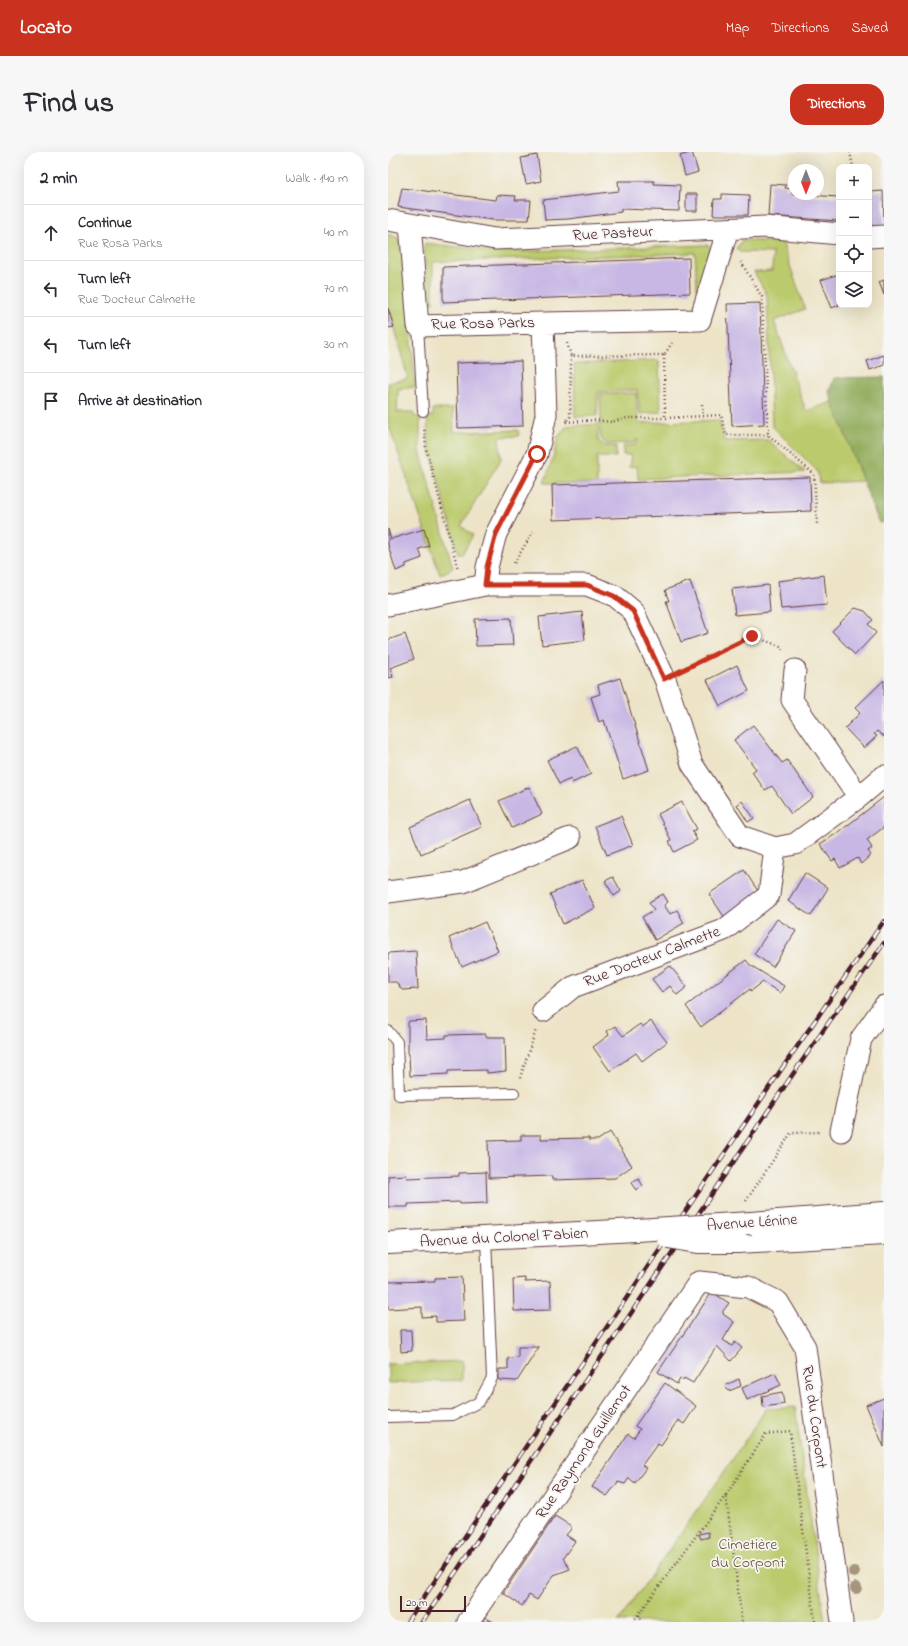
<!DOCTYPE html>
<meta charset="utf-8">
<style>
body{margin:0;font-family:"Indie Flower",sans-serif;background:#f7f7f7;color:#2b2b33}
.controls{position:absolute;right:12px;top:12px;display:grid;overflow:hidden;border-radius:8px;box-shadow:0 4px 16px #0002}
.controls button{width:36px;height:36px;display:grid;place-items:center;padding:0;border:0;border-bottom:1px solid #e1e1e2;background:#fff;color:#2b2b33;font:20px sans-serif}
.compass{position:absolute;left:400px;top:12px;width:36px;height:36px;border-radius:50%;background:#fff;box-shadow:0 4px 16px #0002;rotate:180deg}
.scale{position:absolute;left:12px;bottom:10px;width:66px;box-sizing:border-box;padding-left:4px;border:2px solid #4a1f2b;border-top:0;font-size:11px;line-height:14px;white-space:nowrap;color:#4a1f2b;-webkit-text-stroke:3px #f6f6f2;paint-order:stroke}
.stop{position:absolute;width:12px;height:12px;margin:-9px;border:3px solid #c8321e;border-radius:50%;background:#fff}
.stop.end{background:#c8321e;border-color:#fff;box-shadow:0 1px 4px #0008}
.list{margin:0;padding:0;list-style:none}
h2{display:flex;justify-content:space-between;align-items:center;height:52px;margin:0;padding:0 16px;font-size:17px}
h2 small{font-size:13px;font-weight:400;color:#7c7c81}
.list li{display:grid;grid-template-columns:26px 1fr auto;gap:12px;align-items:center;box-sizing:border-box;height:56px;padding:0 16px;border-top:1px solid #e1e1e2}
.list b{display:block;font-size:15px;white-space:nowrap}
.list p{margin:0;font-size:13px;white-space:nowrap;color:#7c7c81}
.list em{font-size:13px;font-style:normal;color:#7c7c81}
.icon{flex:none;width:22px;height:22px;fill:none;stroke:currentColor;stroke-width:2;stroke-linecap:round;stroke-linejoin:round}
.map{position:relative;flex:none;width:496px;height:1470px;overflow:hidden;border-radius:16px}
header{display:flex;align-items:center;gap:24px;box-sizing:border-box;height:56px;padding:0 20px;background:#c8321e;color:#fff}
header strong{font-size:19px}
nav{display:flex;gap:22px;margin-inline-start:auto;font-size:14px}
.intro{display:flex;align-items:center;justify-content:space-between;box-sizing:border-box;height:96px;padding:0 24px}
h1{margin:0;font-size:28px}
.button{padding:10px 18px;border-radius:16px;background:#c8321e;color:#fff;font-size:14px;font-weight:700}
main{display:flex;gap:24px;padding:0 24px}
aside{flex:1;background:#fff;border-radius:16px;box-shadow:0 4px 16px #0002}
.map>svg:first-child{display:block}
</style>
<header>
<strong>Locato</strong>
<nav><a>Map</a><a>Directions</a><a>Saved</a></nav>
</header>
<div class="intro"><h1>Find us</h1><a class="button">Directions</a></div>
<main>
<aside>
<h2>2 min<small>Walk · 140 m</small></h2>
<ul class="list">
<li><svg class="icon" aria-label="ahead" viewBox="0 0 24 24"><path d="M12 20V5M6 11l6-6 6 6"/></svg><div><b>Continue</b><p>Rue Rosa Parks</p></div><em>40 m</em></li>
<li><svg class="icon" aria-label="left" viewBox="0 0 24 24"><path d="M17 20v-9H6M10 6l-5 5 5 5"/></svg><div><b>Turn left</b><p>Rue Docteur Calmette</p></div><em>70 m</em></li>
<li><svg class="icon" aria-label="left" viewBox="0 0 24 24"><path d="M17 20v-9H6M10 6l-5 5 5 5"/></svg><div><b>Turn left</b></div><em>30 m</em></li>
<li><svg class="icon" aria-label="arrive" viewBox="0 0 24 24"><path d="M6 21V4h12l-3 4 3 4H6"/></svg><div><b>Arrive at destination</b></div></li>
</ul>
</aside>
<div class="map">
<svg width="496" height="1470" viewBox="0 0 496 1470">
<rect width="100%" height="100%" fill="#f6f6f2"/>
<filter id="ink" filterUnits="userSpaceOnUse"><feTurbulence type="fractalNoise" baseFrequency=".025" numOctaves="2"/><feDisplacementMap in="SourceGraphic" scale="8" xChannelSelector="R" yChannelSelector="G"/><feConvolveMatrix kernelMatrix="1 2 1 2 8 2 1 2 1" color-interpolation-filters="sRGB"/></filter>
<filter id="wash" filterUnits="userSpaceOnUse"><feTurbulence type="fractalNoise" baseFrequency=".012" numOctaves="4" result="noise"/><feDisplacementMap in="SourceGraphic" scale="16" xChannelSelector="R" yChannelSelector="G"/><feGaussianBlur stdDeviation="0.9" result="paint"/><feColorMatrix in="noise" values="0 0 0 0 0 0 0 0 0 0 0 0 0 0 0 0 0 1.4 0 .05"/><feComposite in="paint" operator="in"/></filter>
<g filter="url(#wash)">
<rect width="100%" height="100%" fill="#ede4c8"/>
<path fill="#bbca6c" stroke="#82744c" d="M0 82 10 86 12 97 17 96 27 235 10 237 9 260H25L27 265H32V299L65 416 52 423 0 271V231L20 226 0 156Z
M354 88 394 90 417 157 386 169 418 259 453 247 475 329 432 331 429 319 384 274 379 143 366 120 384 119 385 101 352 100 348 97Z
M37 91 111 100 320 93 327 104 315 137H309L307 101 45 110V150H41L36 97Z
M271 208 273 260 252 262 249 238 210 240 209 264 187 265 186 212Z
M248 241 250 271 331 268 337 289 380 288 417 320 250 327 249 314 241 315 243 303H235V294L247 293 250 287 245 291 218 292 213 286 212 277H210V288L217 294H228V305H209V332L156 331 165 307 170 285 179 274 213 272 212 242Z
M45 257H65L66 280 130 278 131 284 111 285 113 307 73 374 85 383 74 402 70 401 41 294 39 264H45Z
M74 1209V1228L0 1231V1212Z
M407 1255 437 1470H230L332 1326 378 1257Z"/>
<path fill="#94ae60" stroke="#6f6646" d="M496 225V370L491 371 441 240 446 226Z"/>
<g id="blocks">
<path fill="#c8b7e4" d="M304 0 310 20 297 24 292 4Z
M149 3 153 29 138 32 133 6Z
M230 29H266V32L292 33 291 59 233 57V60L180 67 157 68 155 48 231 39Z
M382 32 398 33 397 36 404 37V42L451 45V69L380 64Z
M14 36 107 48H108L109 43 128 44 127 48H143L141 68H105L10 55Z
M495 39 496 75 483 74 481 40Z
M298 42H309V59H298Z
M334 42 361 43 360 63H325L326 47H334Z
M301 106 302 141 55 150V115Z
M451 122V153L444 156 433 128Z
M496 128V143L491 130Z
M372 151 376 272 344 274 339 152Z
M0 156 6 175 0 176Z
M496 203V213L482 218 479 209Z
M133 209 135 274 70 276 68 211Z
M422 325 423 359 165 368 164 333Z
M0 377 3 387 36 377 41 394 31 397 34 406 18 412V415L8 419 0 393Z
M436 423 439 453 393 457 390 429Z
M302 429 320 481 293 490 278 449H281L277 438Z
M380 433 382 460 347 463 344 437Z
M467 456 477 459 485 468 480 472 488 481 467 503 444 479Z
M194 460 197 488 154 493 151 465Z
M123 466 125 493 88 494 87 467Z
M17 482 26 507 2 516 5 525 0 526V488Z
M349 513 361 539 332 554 319 528Z
M232 526 261 618 235 627 216 568 211 570 203 545 212 542 210 533Z
M496 528V585L489 579 486 582 489 584 476 596 457 576 472 561 467 556Z
M365 573 394 611 399 608 425 645 403 662 384 634 377 638 364 620 368 617 346 588Z
M189 594 203 622 184 631 183 627 171 632 159 608Z
M141 635 154 662 124 676 111 649Z
M496 645V675L479 688 484 696 480 699 483 703 473 712 470 706 452 716 447 707 444 709 432 692 451 680Z
M82 648 94 675 33 702 22 675Z
M354 649 366 666 360 670 349 653Z
M294 650 309 677 304 679 309 688 286 700 281 689 283 688 270 662Z
M233 664 245 693 219 703 207 674Z
M356 718 372 742 337 766 321 742Z
M417 721 440 736 423 764 400 749Z
M225 725 233 739 226 744 217 729Z
M194 728 207 756 175 772 162 742Z
M275 742 280 750 276 753 282 762 289 758 296 771 267 788 254 765 266 758 261 750Z
M389 767 408 779 385 815 366 802Z
M97 770 110 799 74 815 61 786Z
M28 799 30 837 14 838 8 830H0V801Z
M358 808 362 813 396 834 392 841 375 830 363 839 362 837 313 875 298 854Z
M282 814 299 835 289 843 282 834 274 840 264 827Z
M38 868 39 887 58 886V883L98 882V885H117L118 919 99 921V918L60 919V922L22 924 21 902 20 901V871L21 869Z
M263 869 279 890 254 909 248 901 222 919 205 895 221 883 219 879 227 874 235 884 252 872 254 875Z
M222 980 244 1014 227 1026 164 1028V1024L101 1026 100 989 133 988V983H153V987L201 986V988H210Z
M98 1020 99 1051 72 1052V1050L20 1052V1055H0V1024L18 1023 19 1026 71 1024V1021Z
M250 1026 255 1034 248 1038 243 1031Z
M74 1125 76 1169 48 1170V1164L34 1165V1155L0 1157V1130L47 1129V1126Z
M137 1126V1130L162 1129 163 1158 126 1159 125 1127Z
M324 1140 341 1151 335 1159V1162L346 1170 335 1188 344 1194 347 1190 354 1196 343 1209 329 1194 305 1231 296 1226 295 1228 292 1227 289 1232 270 1220Z
M12 1178H23L24 1199 13 1200Z
M130 1195H151L129 1229 111 1228V1217H120V1206L130 1205Z
M387 1221 393 1233 359 1248 354 1236Z
M351 1227 353 1234 341 1239 336 1234Z
M277 1231 308 1254 296 1272 290 1268 273 1293 270 1291 254 1313 258 1316 247 1331 241 1326 237 1332 230 1330 219 1344 204 1335 240 1282 246 1286 252 1277 247 1274Z
M394 1240 396 1252 375 1255 374 1244Z
M496 1246V1295L478 1253Z
M167 1364 183 1374V1377L178 1383 187 1389 175 1406 182 1417 166 1423 149 1448 141 1443 134 1454 115 1441Z
M320 1380 321 1385 313 1387 311 1382Z
M97 1465 105 1470H94Z"/>
</g>
</g>
<g filter="url(#ink)">
<use href="#blocks" fill-opacity="0" stroke="#623d43" stroke-width="1"/>
<g fill="none" stroke-linecap="round" stroke-linejoin="round">
<defs>
<path id="lane" d="M30 174 35 259
M0 879 9 890 11 943 126 941
M0 1265 65 1263 91 1250 104 1226 98 1087"/>
<path id="street" d="M0 68 107 87 377 75 451 82
M22 72 30 174 155 171 158 263 149 302 108 382 99 415 97 433
M481 85 496 84
M155 171 312 168 340 77
M0 453 97 433H199L227 444 245 459 277 527 304 612 352 684 387 696 381 743 336 778 185 835 155 859
M407 518 404 548 471 645
M387 696 407 692 471 645 496 624
M0 740 75 730 182 686
M453 979 473 887 496 854
M80 1470 311 1130 360 1135 390 1150 417 1195 454 1470"/>
<path id="secondary" d="M363 1071 496 1061
M350 1090 496 1082
M0 1091 248 1078"/>
</defs>
<use href="#lane" stroke="#623d43" stroke-width="12"/>
<use href="#street" stroke="#623d43" stroke-width="23"/>
<use href="#secondary" stroke="#623d43" stroke-width="24"/>
<path stroke="#623d43" stroke-width="2.5" stroke-dasharray="1 3" stroke-linecap="butt" d="M462 0 465 15
M353 110 374 145 380 283 426 322 429 372
M179 191 183 204
M276 203 277 266 315 264 314 252
M315 264 333 263 338 283H380
M179 268 182 265 183 204 276 203 284 191
M178 270 208 268 223 270 239 266H277
M36 274 38 296 70 417
M126 411 145 380
M297 517 364 484 392 494 396 499
M132 926 148 878
M358 1049 403 981 432 980
M338 1343 378 1282 402 1279 427 1470
M251 1463 254 1470
M245 1470 338 1343 354 1470"/>
<use href="#lane" stroke="#fff" stroke-width="10"/>
<use href="#street" stroke="#fff" stroke-width="21"/>
<use href="#secondary" stroke="#fff" stroke-width="22"/>
<defs>
<path id="rail" d="M19 1470 395 915 496 769
M34 1470 405 922 496 791"/>
</defs>
<use href="#rail" stroke="#4a1f2b" stroke-width="4.5"/>
<use href="#rail" stroke="#f6f6f2" stroke-width="3" stroke-dasharray="9" stroke-linecap="butt"/>
<defs>
<path id="secondary-bridge" d="M248 1078 363 1071
M280 1085 310 1090H350"/>
</defs>
<use href="#secondary-bridge" stroke="#623d43" stroke-width="24" stroke-linecap="butt"/>
<use href="#secondary-bridge" stroke="#fff" stroke-width="22"/>
</g>
<g fill="#a6947c">
<circle cx="466" cy="1420" r="6"/>
<circle cx="468" cy="1436" r="6"/>
</g>
</g>
<g fill="none" stroke-linecap="round" stroke-linejoin="round" filter="url(#ink)">
<path stroke="#c8321e" stroke-width="5" d="M149 302 108 382 99 415 97 433H199L226 444 245 459 276 527 364 484"/>
</g>
<g text-anchor="middle" dominant-baseline="central" stroke-width="3.5" stroke-linejoin="round" paint-order="stroke">
<g font-size="16" fill="#4a1f2b" stroke="#f6f6f2">
<text transform="translate(225 82) rotate(-3)">Rue Pasteur</text>
<text transform="translate(95 172) rotate(-1)">Rue Rosa Parks</text>
<text transform="translate(264 805) rotate(-21)">Rue Docteur Calmette</text>
<text transform="translate(364 1071) rotate(-4)">Avenue Lénine</text>
<text transform="translate(116 1086) rotate(-3)">Avenue du Colonel Fabien</text>
<text transform="translate(426 1265) rotate(82)">Rue du Corpont</text>
<text transform="translate(196 1300) rotate(-56)">Rue Raymond Guillemot</text>
</g>
<g font-size="16" fill="#6c523e" stroke="#f6f6f2">
<text x="360" y="1393">Cimetière<tspan x="360" dy="18">du Corpont</tspan></text>
</g>
</g>
</svg>
<div class="controls">
<button>+</button>
<button>−</button>
<button><svg class="icon" aria-label="locate" viewBox="0 0 24 24"><circle cx="12" cy="12" r="6"/><path d="M12 2v4M12 18v4M2 12h4M18 12h4"/></svg></button>
<button><svg class="icon" aria-label="layers" viewBox="0 0 24 24"><path d="M12 4l9 5-9 5-9-5zM3 14l9 5 9-5"/></svg></button>
</div>
<svg class="compass" viewBox="-18 -18 36 36"><path d="M0-13l5 13h-10z" fill="#e53935"/><path d="M0 13l5-13h-10z" fill="#7c7c81"/></svg>
<div class="scale">20 m</div>
<div class="stop" style="left:149px;top:302px"></div>
<div class="stop end" style="left:364px;top:484px"></div>
</div>
</main>
